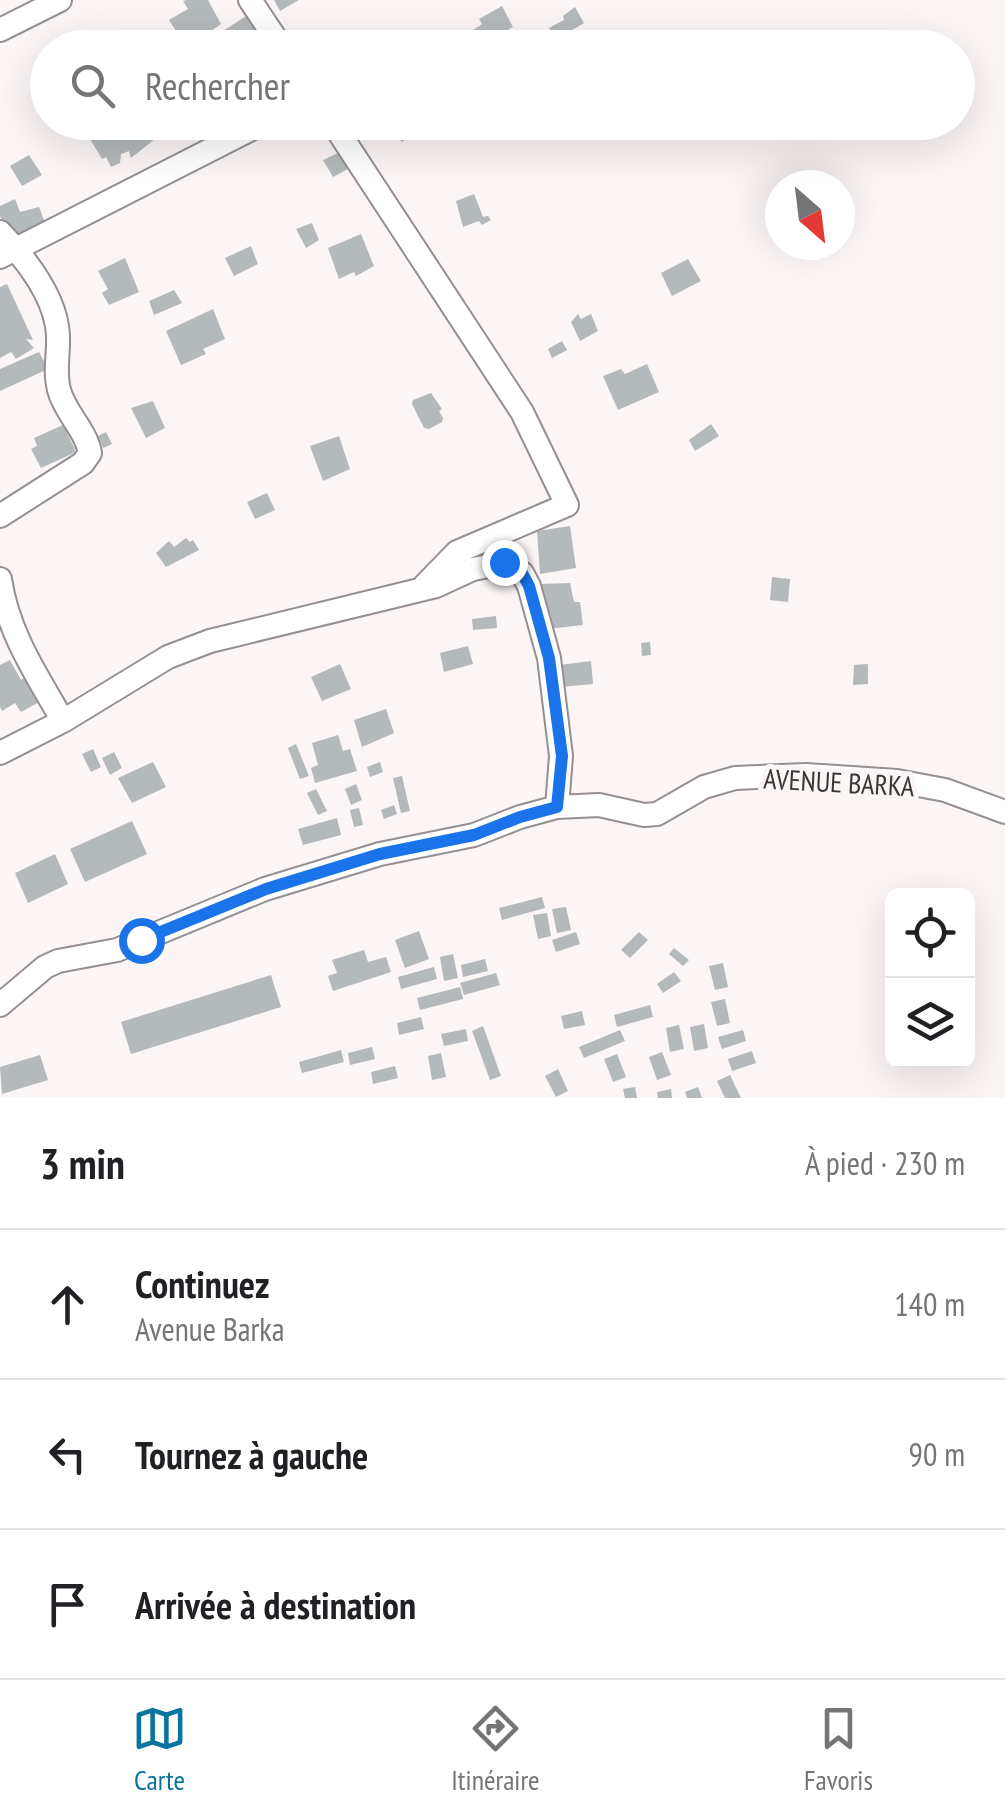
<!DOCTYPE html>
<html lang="fr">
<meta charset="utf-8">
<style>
body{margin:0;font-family:"PT Sans Narrow",sans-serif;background:#f6f6f6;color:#202124}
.controls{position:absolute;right:30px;bottom:30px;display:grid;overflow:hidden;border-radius:15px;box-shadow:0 10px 40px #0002}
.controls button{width:90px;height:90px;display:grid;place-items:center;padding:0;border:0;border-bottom:2px solid #e0e0e0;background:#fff;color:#202124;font:50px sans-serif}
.compass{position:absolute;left:765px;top:170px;width:90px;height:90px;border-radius:50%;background:#fff;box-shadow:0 10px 40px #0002;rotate:152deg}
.stop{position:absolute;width:30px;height:30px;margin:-22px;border:8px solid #1a73e8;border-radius:50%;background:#fff}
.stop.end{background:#1a73e8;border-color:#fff;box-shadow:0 2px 10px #0008}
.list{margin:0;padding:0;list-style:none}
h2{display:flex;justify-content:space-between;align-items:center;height:130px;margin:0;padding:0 40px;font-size:42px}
h2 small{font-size:32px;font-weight:400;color:#757577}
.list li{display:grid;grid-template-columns:65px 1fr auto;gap:30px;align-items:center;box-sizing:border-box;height:150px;padding:0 40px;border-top:2px solid #e0e0e0}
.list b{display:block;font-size:38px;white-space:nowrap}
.list p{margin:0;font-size:32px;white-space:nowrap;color:#757577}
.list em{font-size:32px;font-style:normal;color:#757577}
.icon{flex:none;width:55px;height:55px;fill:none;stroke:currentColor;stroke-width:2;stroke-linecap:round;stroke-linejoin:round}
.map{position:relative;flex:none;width:1005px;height:1098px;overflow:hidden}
.search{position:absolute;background:#fff;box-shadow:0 10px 40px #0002;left:30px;right:30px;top:30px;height:110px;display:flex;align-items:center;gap:25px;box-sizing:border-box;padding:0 35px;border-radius:55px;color:#757577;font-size:38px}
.sheet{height:580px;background:#fff}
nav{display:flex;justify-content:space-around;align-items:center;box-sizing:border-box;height:140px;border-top:2px solid #e0e0e0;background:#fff;font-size:28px;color:#757577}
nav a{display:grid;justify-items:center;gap:5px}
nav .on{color:#0a74a0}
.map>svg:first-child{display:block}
</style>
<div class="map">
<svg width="1005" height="1098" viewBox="0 0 1005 1098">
<rect width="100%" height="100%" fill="#fcf5f5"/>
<path fill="#b4b9bc" d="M186 0H208L221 24 187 48 169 20 188 9 183 1Z
M274 0H299L280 11Z
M502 6 513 27 481 45 473 30 482 24 479 19Z
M575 7 584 23 564 35 566 39 576 33 582 48H563L549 28 564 20 563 16Z
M249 14 268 48H245L243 44 237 48H197Z
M103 122H149L155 139 131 158 129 151 121 154 120 163 111 167 106 157 102 159 87 134 104 125Z
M388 122H429L402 142Z
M338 153 348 169 333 177 323 160Z
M29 155 42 175 22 186 10 166Z
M474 194 483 217 488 216 491 220 482 225 479 221 463 227 456 201Z
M15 199 20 212 39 207 45 223 10 237 0 216V206Z
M312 223 319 240 306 248 296 229Z
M361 234 374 266 356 276 354 272 339 279 328 248Z
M251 246 258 264 234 276 225 258Z
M125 258 139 292 109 305 102 293 108 289 98 271Z
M688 259 701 281 672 296 661 273Z
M7 284 33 340 26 339 34 348 16 359 11 352 0 358V287Z
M174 290 182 303 154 315 149 301Z
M213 309 225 339 203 349 206 354 181 365 166 331Z
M578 314 581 319 591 314 598 331 580 341 571 322Z
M562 341 567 350 552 358 548 349Z
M39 352 48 369 0 391V369Z
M647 364 659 392 618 410 603 376 621 369 625 374Z
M431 393 442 409 439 411 443 418 442 422 429 429 424 428 412 404 413 400Z
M153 401 165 428 146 438 131 408Z
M711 424 719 436 695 451 689 440Z
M63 425 76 452 41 468 31 449 37 446 34 438Z
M106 432 112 444 103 448 98 436Z
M339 436 350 469 323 481 310 446Z
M267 493 275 510 255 519 247 502Z
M570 526 576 568 540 574 537 531Z
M186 538 190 542 193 540 199 550 166 567 156 553 169 541 174 547Z
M772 577 790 579 788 602 770 600Z
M570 583 574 602H580L583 625 547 629 540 584Z
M496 616 497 628 473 630 472 619Z
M650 642 651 655 642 656 641 643Z
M468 646 473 664 444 672 440 653Z
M10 660 21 680 26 676 41 701 21 712 15 703 2 711 0 707V665Z
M591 661 593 684 561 687 559 665Z
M340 664 351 689 322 701 311 677Z
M868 664V684L853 685 854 665Z
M386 709 394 733 362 747 354 720Z
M338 735 343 751 350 749 357 771 315 783 311 768 318 765 312 743Z
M296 744 309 776 300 779 288 748Z
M93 749 101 767 91 772 82 754Z
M114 752 122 768 110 775 102 758Z
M153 762 166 787 132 803 118 778Z
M380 762 383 772 370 777 367 767Z
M402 776 410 811 401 813 393 778Z
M356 784 362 800 351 805 345 789Z
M316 789 327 811 318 815 307 793Z
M394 805 397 814 384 819 381 810Z
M359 808 363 825 354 827 350 810Z
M337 818 341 835 303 845 298 829Z
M132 821 147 854 85 882 70 849Z
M55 854 68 884 28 903 15 873Z
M542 897 545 908 502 920 499 908Z
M566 907 571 930 557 933 552 909Z
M547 913 551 936 538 939 533 915Z
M419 931 429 959 405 968 395 940Z
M576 932 580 944 556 952 552 940Z
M639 932 648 940 630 958 621 950Z
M674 948 689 960 683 966 669 954Z
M364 950 368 962 386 957 391 972 333 991 328 976 337 973 332 960Z
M453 954 458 978 444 981 440 957Z
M485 959 488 971 463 977 461 965Z
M723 963 728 987 715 990 709 966Z
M434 967 437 979 401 989 398 977Z
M674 972 681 981 663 993 657 984Z
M496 973 500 985 464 995 460 983Z
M271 975 281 1007 131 1054 121 1022Z
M460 987 463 999 420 1010 417 998Z
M725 999 730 1023 717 1026 711 1002Z
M650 1005 653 1017 617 1027 614 1015Z
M582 1011 585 1025 564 1029 561 1016Z
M421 1017 424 1029 399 1035 397 1023Z
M704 1024 708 1048 694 1051 690 1027Z
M679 1025 684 1049 670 1052 666 1028Z
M483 1026 501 1076 490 1080 472 1031Z
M466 1029 468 1041 444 1046 441 1034Z
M620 1030 625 1041 584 1058 579 1047Z
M743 1030 746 1041 722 1049 718 1037Z
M372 1047 375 1059 350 1065 348 1053Z
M341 1050 344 1062 302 1073 299 1062Z
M752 1051 756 1063 732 1071 728 1059Z
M662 1052 671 1075 657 1080 649 1057Z
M441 1053 446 1077 432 1080 428 1056Z
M617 1054 626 1077 613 1082 604 1059Z
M40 1055 48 1080 2 1094 0 1067Z
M395 1066 398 1078 373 1084 371 1072Z
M558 1069 568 1091 556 1097 545 1076Z
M730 1075 741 1098H725L717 1081Z
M635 1087 637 1098H625L623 1089Z
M698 1087 702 1098H687L685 1092Z
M671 1089 672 1098H658L657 1092Z"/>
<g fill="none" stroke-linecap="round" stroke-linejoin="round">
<defs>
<path id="minor" d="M250 0 282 48
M0 30 60 0
M332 122 522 412 567 505 457 552 424 586
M0 232C25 258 56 297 58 335 59 353 54 371 59 390 65 413 86 430 90 453L83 463 0 516
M0 257 265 122
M0 579C8 633 36 674 63 721
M0 753 63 721 168 657 210 641 436 586 473 569 505 563 522 573 529 586 549 658 561 756 557 807
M0 1005 45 967 58 961 117 950 265 889 380 854 474 835 520 817 557 807 599 805 644 815 657 814 704 787 735 778 806 775 897 781 945 790 1005 812"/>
</defs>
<use href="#minor" stroke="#968f8f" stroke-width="26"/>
<use href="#minor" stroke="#fff" stroke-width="22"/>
</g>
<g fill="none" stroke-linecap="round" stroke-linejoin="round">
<path stroke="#1a73e8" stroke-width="12" d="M141 940 266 889 380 854 474 835 520 817 557 807 562 756 549 658 529 586 522 573 504 562"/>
</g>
<g text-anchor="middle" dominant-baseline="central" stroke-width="10" stroke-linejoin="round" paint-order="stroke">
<g font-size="28" fill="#393636" stroke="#fcf5f5">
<text transform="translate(839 782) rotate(3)">AVENUE BARKA</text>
</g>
</g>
</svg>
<div class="controls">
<button><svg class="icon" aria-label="locate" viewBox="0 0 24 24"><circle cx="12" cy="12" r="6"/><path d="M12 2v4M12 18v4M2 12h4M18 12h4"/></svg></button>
<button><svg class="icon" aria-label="layers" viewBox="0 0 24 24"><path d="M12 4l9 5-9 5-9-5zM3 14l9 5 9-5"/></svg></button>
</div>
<svg class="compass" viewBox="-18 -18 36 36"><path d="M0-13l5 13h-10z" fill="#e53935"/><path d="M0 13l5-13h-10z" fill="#757577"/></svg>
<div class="stop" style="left:141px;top:940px"></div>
<div class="stop end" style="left:504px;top:562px"></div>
<div class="search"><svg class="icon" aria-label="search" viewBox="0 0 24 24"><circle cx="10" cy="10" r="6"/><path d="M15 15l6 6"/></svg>Rechercher</div>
</div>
<section class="sheet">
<h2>3 min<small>À pied · 230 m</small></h2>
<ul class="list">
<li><svg class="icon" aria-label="ahead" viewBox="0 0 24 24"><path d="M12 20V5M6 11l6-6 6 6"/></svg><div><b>Continuez</b><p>Avenue Barka</p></div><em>140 m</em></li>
<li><svg class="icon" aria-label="left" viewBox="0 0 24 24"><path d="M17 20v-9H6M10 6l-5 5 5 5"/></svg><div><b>Tournez à gauche</b></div><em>90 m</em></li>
<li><svg class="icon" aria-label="arrive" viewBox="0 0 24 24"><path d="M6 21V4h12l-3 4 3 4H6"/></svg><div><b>Arrivée à destination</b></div></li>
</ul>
</section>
<nav>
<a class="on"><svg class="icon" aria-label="map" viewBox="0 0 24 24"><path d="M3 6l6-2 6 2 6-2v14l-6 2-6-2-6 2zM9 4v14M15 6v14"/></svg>Carte</a>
<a><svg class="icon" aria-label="directions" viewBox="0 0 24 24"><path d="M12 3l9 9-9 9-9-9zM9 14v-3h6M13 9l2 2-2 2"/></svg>Itinéraire</a>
<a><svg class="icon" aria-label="saved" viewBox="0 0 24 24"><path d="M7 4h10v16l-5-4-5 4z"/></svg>Favoris</a>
</nav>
